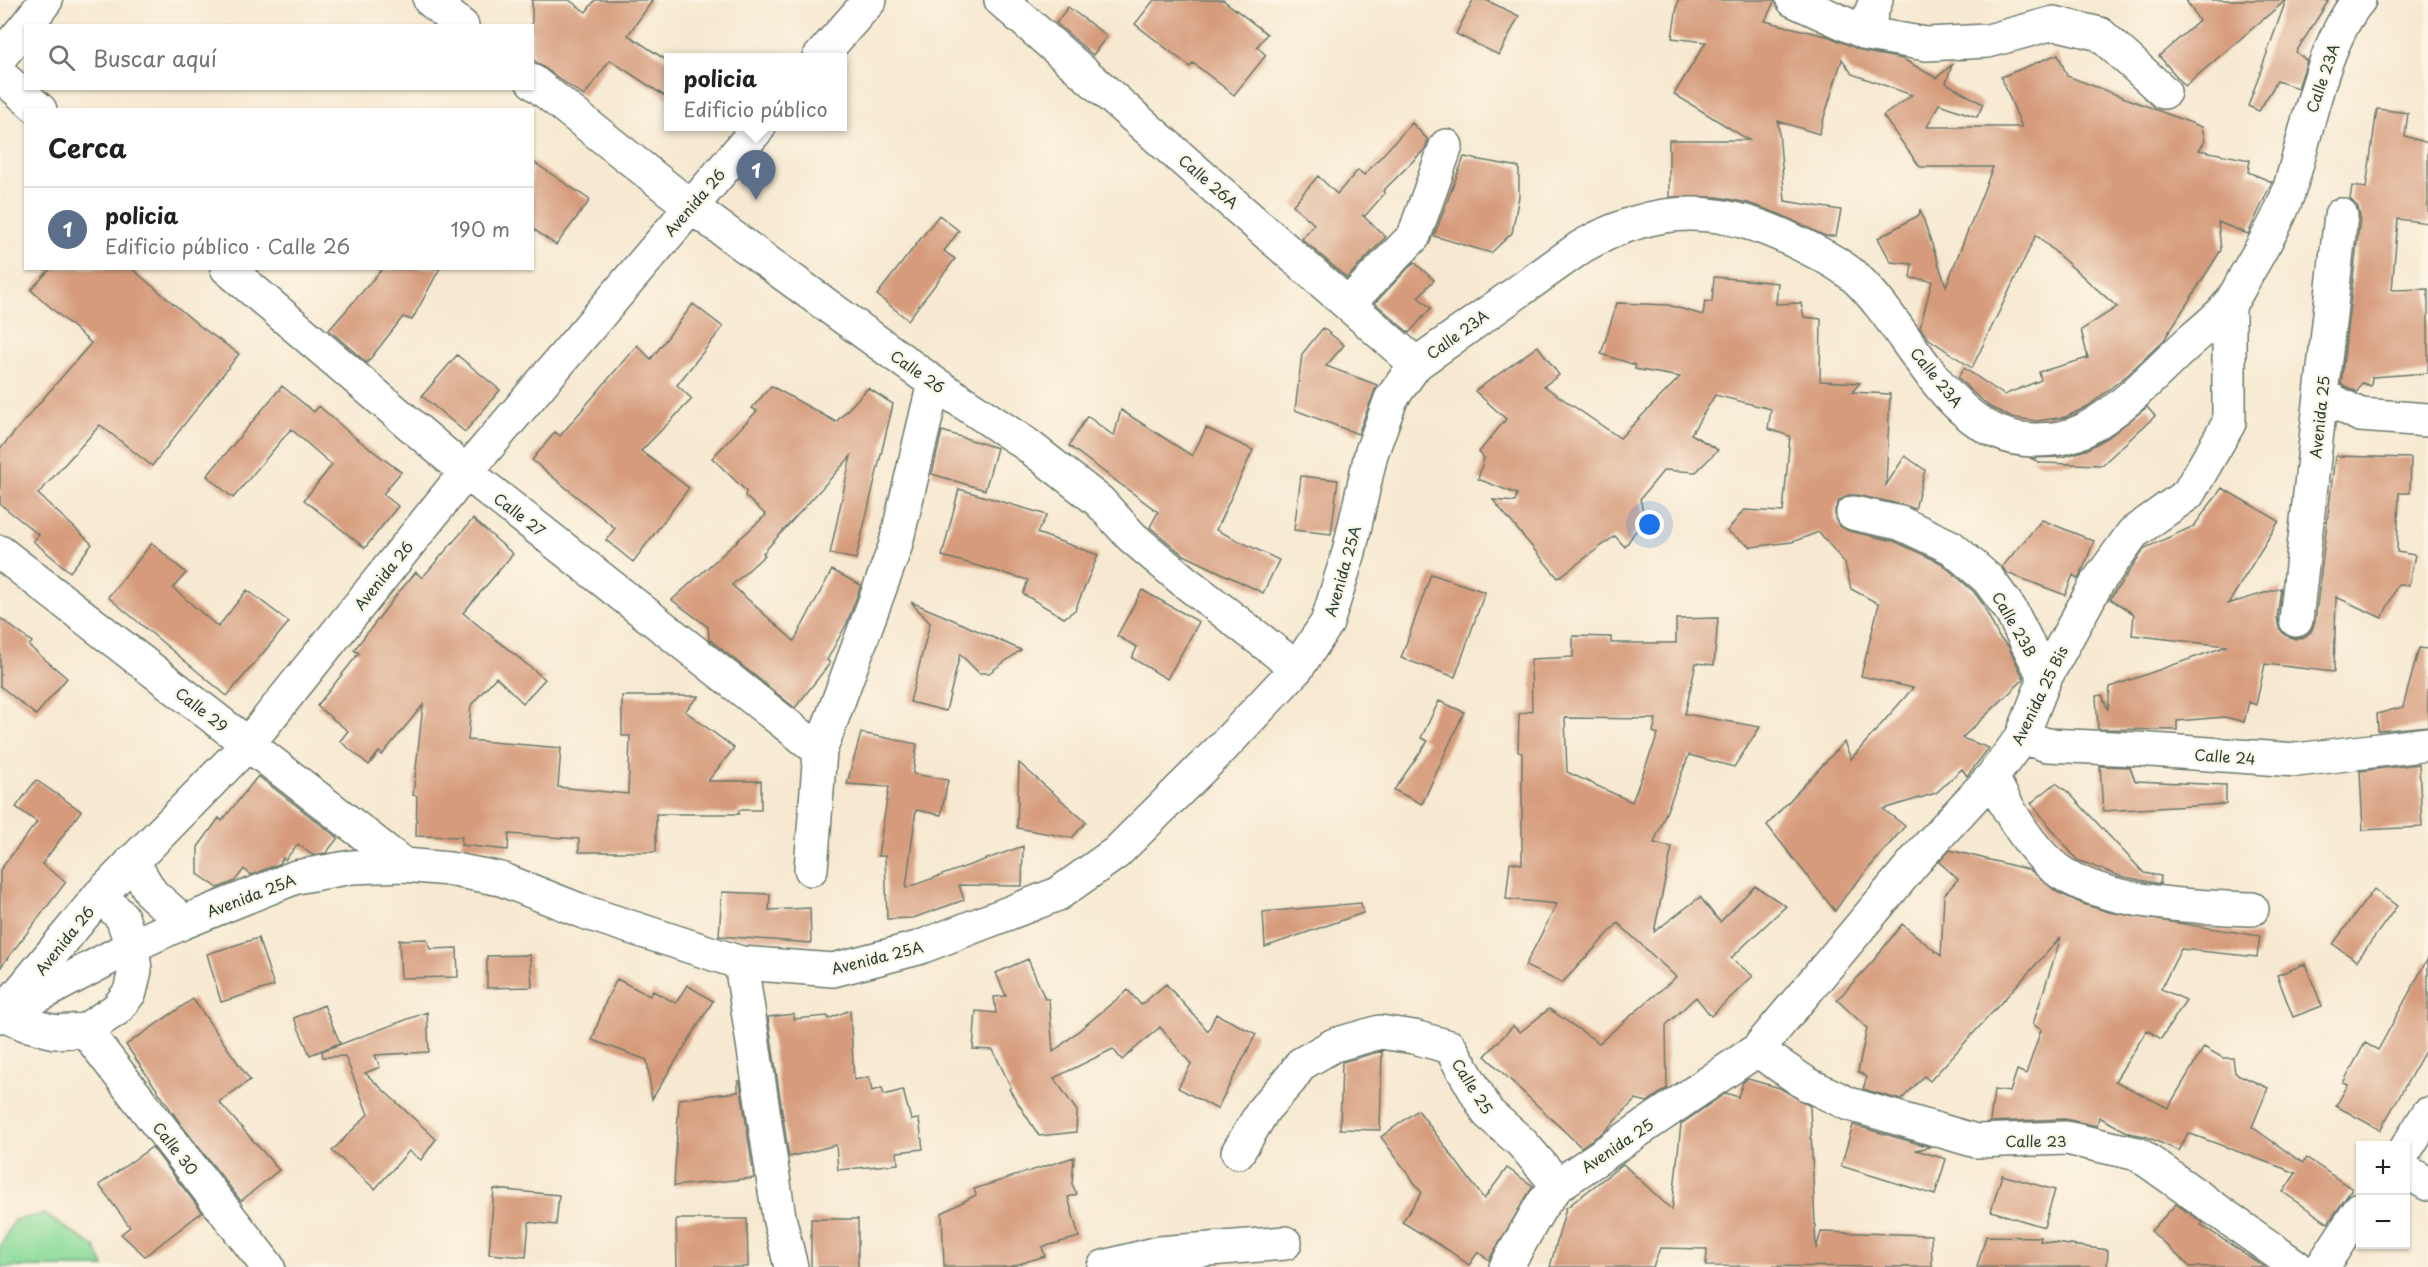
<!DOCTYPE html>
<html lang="es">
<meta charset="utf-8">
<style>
body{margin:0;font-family:"Playpen Sans",sans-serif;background:#f6f6f6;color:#202124}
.controls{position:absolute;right:18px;bottom:18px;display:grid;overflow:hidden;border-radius:0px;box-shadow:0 2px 4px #0004}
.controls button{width:54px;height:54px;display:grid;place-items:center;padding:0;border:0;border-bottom:2px solid #e0e0e0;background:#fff;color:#202124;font:30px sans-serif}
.you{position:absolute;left:1650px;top:525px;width:21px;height:21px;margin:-15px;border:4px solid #fff;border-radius:50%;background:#1a73e8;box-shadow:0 0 0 9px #1a73e833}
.badge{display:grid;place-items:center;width:39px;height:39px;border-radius:50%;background:#c8321e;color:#fff;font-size:20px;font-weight:700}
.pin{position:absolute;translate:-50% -50px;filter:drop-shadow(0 2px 3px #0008)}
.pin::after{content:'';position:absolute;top:32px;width:21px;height:18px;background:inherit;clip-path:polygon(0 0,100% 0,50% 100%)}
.popup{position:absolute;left:664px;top:53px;width:183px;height:78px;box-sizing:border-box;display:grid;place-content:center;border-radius:0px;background:#fff;filter:drop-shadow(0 2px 4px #0005);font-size:20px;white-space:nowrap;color:#757577}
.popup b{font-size:22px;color:#202124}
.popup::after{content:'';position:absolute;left:50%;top:100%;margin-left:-12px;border:12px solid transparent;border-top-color:#fff}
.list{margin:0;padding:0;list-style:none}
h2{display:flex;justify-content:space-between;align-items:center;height:78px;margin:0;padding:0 24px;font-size:26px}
h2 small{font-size:20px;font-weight:400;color:#757577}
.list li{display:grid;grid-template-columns:39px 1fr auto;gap:18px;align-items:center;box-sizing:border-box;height:84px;padding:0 24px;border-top:2px solid #e0e0e0}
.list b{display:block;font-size:22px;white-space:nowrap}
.list p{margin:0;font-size:20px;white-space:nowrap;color:#757577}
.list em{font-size:20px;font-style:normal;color:#757577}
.icon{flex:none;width:33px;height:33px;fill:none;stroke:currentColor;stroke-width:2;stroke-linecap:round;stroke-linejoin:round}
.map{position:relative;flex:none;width:2428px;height:1267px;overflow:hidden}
.search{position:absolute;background:#fff;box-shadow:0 2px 4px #0004;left:24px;top:24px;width:510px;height:66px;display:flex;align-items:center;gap:15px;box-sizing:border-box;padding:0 21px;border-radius:0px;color:#757577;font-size:22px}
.panel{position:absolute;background:#fff;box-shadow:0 2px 4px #0004;left:24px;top:108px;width:510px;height:162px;border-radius:0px}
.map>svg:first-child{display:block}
</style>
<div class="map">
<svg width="2428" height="1267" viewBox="0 0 2428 1267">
<rect width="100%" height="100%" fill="#fcf5e5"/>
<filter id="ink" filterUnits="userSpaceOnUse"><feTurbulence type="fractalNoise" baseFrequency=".0167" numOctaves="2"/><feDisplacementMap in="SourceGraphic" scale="12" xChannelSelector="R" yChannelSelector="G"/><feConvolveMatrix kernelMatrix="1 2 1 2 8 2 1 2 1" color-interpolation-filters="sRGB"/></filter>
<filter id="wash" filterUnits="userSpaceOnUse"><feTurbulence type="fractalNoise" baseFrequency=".008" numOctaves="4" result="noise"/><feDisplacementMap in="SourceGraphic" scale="24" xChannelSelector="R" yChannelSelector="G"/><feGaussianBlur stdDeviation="1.35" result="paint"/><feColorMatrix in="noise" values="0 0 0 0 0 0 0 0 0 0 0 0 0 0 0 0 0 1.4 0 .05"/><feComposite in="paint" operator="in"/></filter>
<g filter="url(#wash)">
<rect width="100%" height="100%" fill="#f7e9d1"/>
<path fill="#8ddc9b" stroke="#568c68" stroke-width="1.5" d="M44 1214 95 1247 104 1267H0V1248L14 1220Z"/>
<g id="blocks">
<path fill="#d69b7c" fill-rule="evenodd" d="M532 0H569L586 12 595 0H653L628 35 669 62V99L610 60 584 96 532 59Z
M1154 0H1223L1267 34 1257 47 1266 55 1234 95 1193 63 1190 67 1135 24Z
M1473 0H1486L1519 16 1499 55 1456 34Z
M1678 0H1775L1765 21 1830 37 1865 52 1903 59 1936 78 1952 65 1946 83 1983 104 1977 117 1939 104 1927 127H2022L2001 77 2058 54 2067 76 2202 127 2205 141 2199 150 2250 160 2248 172 2272 182 2248 234 2218 222 2221 250 2164 340 2126 376 2088 406 2066 417 2036 421 2011 417 1990 407 1969 389 1958 377 1964 368 2004 395 2041 380 2039 372 2088 358 2081 330 2117 307 2036 235 1972 368 1929 339 1920 328 1932 281 1910 278 1912 264 1891 262 1878 238 1919 215 1920 209 1946 286 1993 167H1920L1883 116 1912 95 1852 74 1842 59 1819 134 1778 121 1785 201 1841 210 1836 236H1825L1779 214 1748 203 1718 197H1669V140H1749L1674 94 1706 42 1672 38Z
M2186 0H2329L2296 52 2307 61 2298 88 2277 81 2259 111 2248 106 2286 0 2185 86 2159 56 2199 21Z
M1068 7 1107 36 1093 55 1056 23Z
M2377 109 2408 113 2405 136 2428 143V223L2398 219 2392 290 2428 289V373L2372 377 2371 386 2362 383 2357 392 2341 384 2360 217 2358 207 2350 199 2352 186 2366 188Z
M1412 123 1428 140 1425 149 1383 191 1385 193 1365 216 1362 215 1386 237 1347 278 1302 239 1314 224 1293 205 1318 176 1337 194 1358 170 1364 175Z
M1464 157 1519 167V196L1512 233 1491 253 1434 236Z
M532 161 590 200 556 245 532 228Z
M939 215 959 231 944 251 955 259 908 320 877 295Z
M1414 262 1434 280 1418 297 1431 308 1409 333 1375 303Z
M51 268H131L201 327 239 354 152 466 100 425 38 494 92 544 70 572 33 541 39 535 0 504V449L91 343 31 290Z
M383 268H440L412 320 403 317 367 363 329 330Z
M1714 277 1778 283 1776 304 1801 303 1804 317 1821 319 1820 381 1860 383 1852 392 1890 394 1886 485 1905 456 1925 470 1915 509 1904 505 1857 495H1848L1839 501 1835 510V519L1840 526 1849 531 1894 541 1941 563 1974 592 1982 603 1999 637 2008 646 2024 679 1962 738 1989 748 1967 776 1962 769 1936 793 1883 809 1905 826 1846 895 1835 911 1767 825 1844 742 1851 759 1913 688 1861 676 1879 604 1851 589 1845 563 1819 532 1792 542 1751 547 1727 531 1744 510 1783 512 1790 436 1768 429 1771 409 1715 395 1691 434 1718 450 1696 472 1664 470 1640 499 1646 523 1634 533 1625 547 1615 536 1558 578 1493 500 1515 502 1517 494 1478 479 1484 458 1479 452 1506 419 1475 391 1538 346 1559 375 1544 386 1620 438 1680 377 1635 369V365L1601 354 1617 303 1668 305 1703 315 1705 301 1712 302Z
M693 304 723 327 677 385 692 399 641 451 689 488 633 562 606 540 615 528 532 460 555 432 560 436 637 345 651 359Z
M1323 328 1344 345 1326 366 1377 385 1358 434 1295 410 1302 354Z
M457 355 500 390 465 432 422 396Z
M282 386 314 412 319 406 353 436 401 472 383 494 398 506 365 548 304 500 332 465 291 429 233 498 207 476Z
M771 386 836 422 868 388 893 404 856 559 830 554 851 456 763 553 765 555 732 585 794 641 832 570 861 585 847 623 827 660 830 663 795 708 709 639 708 627 672 600 766 515 745 496 746 491 712 458 757 411 752 408Z
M2147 407 2155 416 2102 465 2041 463 2030 458 2063 457 2086 450 2109 437Z
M1121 410 1192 456 1206 428 1253 450 1216 530 1279 560 1263 593 1182 554 1150 527 1158 512 1069 446 1087 416 1114 436Z
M942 431 997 448 985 490 932 474Z
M2335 456 2411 458 2410 493H2399L2397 552 2415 555 2409 585 2398 584 2382 618 2336 597 2334 672 2265 664 2256 705 2249 702 2244 722 2225 717 2177 721V730L2098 729 2096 696 2102 695 2108 710 2110 687 2227 646 2132 635 2134 614 2110 599 2145 548 2194 526 2222 488 2279 521 2228 604 2281 588 2277 618 2279 628 2285 635 2295 639 2304 637 2311 632 2315 622Z
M1301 476 1338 480 1331 534 1294 530Z
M959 489 1047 515 1037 533 1098 555 1075 610 1064 618 1023 594 1028 580 942 556Z
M473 519 513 554 463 613 545 679 523 703 496 677 471 705 468 740 561 748 558 787 628 794 630 736H622V696H699L685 711 734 748 708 781H761V810H739V814H656V852H579V839L509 834 508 850 461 845 462 837 416 836 417 796 413 795 423 705 382 755 379 752 369 765 340 741 348 731 317 706 359 653 354 650 398 593 416 572 422 578Z
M2042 520 2094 541 2081 574 2078 579 2073 575 2065 595 2007 573 2002 567Z
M152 543 186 573 173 588 218 627 247 590 289 622 227 696 108 597Z
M1431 574 1485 592 1455 677 1401 658Z
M1142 590 1199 622 1167 679 1132 658 1137 647 1117 636Z
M911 602 949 618 1021 650 989 673H979L960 654 946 711 910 702 930 623Z
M0 618 32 642 29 646 67 678 36 715 0 686Z
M1718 618 1714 665 1696 663 1685 714 1760 727 1734 767 1689 755 1654 843 1672 847 1654 932 1700 897 1720 922 1755 886 1786 906 1731 958 1753 976 1711 1016 1696 997 1666 1025 1667 1088 1647 1102 1636 1099 1606 1130 1581 1147 1485 1056 1513 1026 1520 1032 1549 1009 1599 1043 1676 977 1618 923 1562 983 1525 966 1557 904 1506 899 1510 862 1522 864V753L1518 752 1519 714 1532 711 1531 659 1573 657V636L1611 637V643H1676V619ZM1565 718 1656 719 1653 732 1658 734 1632 802 1567 772Z
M2419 648 2428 649V726L2378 731 2377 714 2403 707Z
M1439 701 1464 712 1422 804 1394 790 1428 741 1421 738Z
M861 733 917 744 913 774 948 780 941 815 916 810 906 888 1023 846 1022 886 959 885 964 900 913 918 887 919 885 856H878L889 787 847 784Z
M1019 763 1086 822 1072 838 1017 828Z
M2419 764 2422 827 2363 830 2360 771Z
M2100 766 2130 767 2135 781 2226 785V804L2103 811Z
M258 776 338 838 326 853 312 855 298 844 285 860 283 858 279 864 251 875 244 869 235 881 218 888 198 874V847L219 818 222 821Z
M36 780 81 811 42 864 66 882 0 968V870L37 822 16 807Z
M2056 783 2069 793 2144 873 2161 876 2160 884 2120 876 2077 860 2031 803Z
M1950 850 2030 870 2057 892 2083 904 2109 912 2260 936 2257 957 2181 949 2161 989 2186 1000 2161 1039 2147 1030 2115 1081 2168 1108 2204 1047 2223 1058H2233L2235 1073 2268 1088 2252 1127 2303 1163 2307 1158 2352 1189 2328 1223 2283 1192 2296 1173 2188 1133 2179 1151 2145 1136 2129 1133 2099 1117 2097 1126 2065 1119 1990 1122 1994 1090 2010 1092 2017 1070 2026 1074 2041 1030 2033 1024 2061 937 1930 1081 1924 1076 1901 1100 1863 1089 1867 1077 1858 1072 1867 1028 1837 1000 1874 960 1902 924 1941 956 1944 895 1958 879 1939 862Z
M2374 889 2397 906 2357 961 2333 944Z
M722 892 770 894 769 910 810 908 811 943 719 936Z
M1361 903 1363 913 1265 947 1263 912Z
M258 938 274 986 221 1002 207 954Z
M427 939 430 949 457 948 458 977 401 978 399 940Z
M530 955 532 987 487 988V956Z
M2428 958V1046L2380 1130 2336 1106 2348 1085 2343 1083 2365 1043 2378 1050Z
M1028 959 1045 999H1049L1053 1052 1128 990 1141 1005 1166 984 1208 1031 1216 1014 1256 1034 1217 1109 1178 1088 1191 1064 1160 1027 1122 1060 1113 1049 1054 1078 1077 1111 1076 1132 1039 1136 1009 1089 1011 1087 993 1050 973 1049 976 1011 996 1013 994 997 1006 996 996 973Z
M2305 964 2322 1006 2293 1017 2277 975Z
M617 979 650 996 653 991 676 1003 687 985 713 1001 652 1099 647 1060 592 1040 606 1001Z
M193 999 250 1080 219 1102 279 1170 241 1201 182 1126 126 1045Z
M324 1005 340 1043 310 1055 294 1018Z
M850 1010 854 1080 869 1077 872 1091 882 1088 884 1095 903 1090 911 1120 919 1119 923 1149 897 1152 898 1164 838 1170 836 1145 789 1157 768 1017 794 1014V1019L828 1016V1019Z
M427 1012 429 1052 375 1055 380 1067 365 1073 436 1139 421 1160 409 1151 375 1189 332 1151 368 1114 345 1056 323 1057 322 1051Z
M1382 1051 1380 1130 1340 1129 1342 1062Z
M1748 1079 1780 1088 1810 1106 1816 1249 1821 1232 1931 1235 1932 1267 1706 1266 1707 1249 1660 1248 1653 1267H1550L1566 1208 1623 1164 1672 1210 1681 1124 1726 1093 1738 1097 1743 1082Z
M738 1081H740L754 1178 674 1186 679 1099 738 1092Z
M1418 1110 1484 1199 1507 1168 1533 1186 1489 1260 1478 1252 1469 1265 1448 1250 1402 1222 1422 1193 1381 1137Z
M1853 1125 1930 1147 1916 1150 1946 1159 1935 1195 1841 1166Z
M152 1147 202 1212 145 1256 121 1234 130 1227 99 1185Z
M1074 1157 1072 1184 1077 1194 1068 1197 1079 1237 1042 1247 1045 1256 1009 1267H944L942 1213 976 1195 974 1189Z
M2002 1175 2055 1190 2044 1227 1991 1211Z
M494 1189 559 1195 556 1225 529 1222 526 1257 489 1254Z
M2176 1204 2203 1223 2201 1225 2265 1267H2190L2151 1231Z
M676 1219H747L748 1267H677Z
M811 1219H858V1267H811Z
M1986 1236 2041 1237 2040 1241 2108 1250 2107 1267H1977Z"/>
</g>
</g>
<g filter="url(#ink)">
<use href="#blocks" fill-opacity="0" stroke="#6b796b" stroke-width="1.5"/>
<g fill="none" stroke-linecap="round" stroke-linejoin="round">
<defs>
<path id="minor" d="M430 0 462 26
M1001 0 1416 364
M1793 0 1868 34 1871 13 1876 0
M26 26 46 0
M1868 34 1926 44 1988 41 2054 23 2100 34 2164 92
M0 57 26 26
M819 58 870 0
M0 75 40 110
M532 81 690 206 934 383 1026 444 1099 501 1132 537 1184 581 1297 668
M227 268 466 472 820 751
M1349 303 1414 236 1446 146
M2322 395 2360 415 2428 420
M1853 513 1900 523 1951 547 1988 579 2010 609 2045 678
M0 552 404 865
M2296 620 2341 215
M2022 737 2047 745 2136 749 2297 760 2428 744
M1992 777C2007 808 2023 837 2047 861 2088 904 2195 907 2252 909
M811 869 820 751 895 547 934 383
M741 963 779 1217 791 1267
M0 1012 25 1024 55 1032 85 1030 117 1009 130 992 135 970 132 946
M2 1014 100 895 248 744 466 472 759 127
M85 1030 268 1267
M1757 1050 1807 1084 1849 1104 1976 1141 2066 1138 2138 1154 2297 1267
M2406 1149 2428 1114
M1238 1152 1264 1109 1290 1080 1301 1064 1334 1045 1380 1032 1414 1037 1450 1047 1488 1113 1521 1142 1558 1185
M2406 1171 2428 1184
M1104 1267 1159 1253 1285 1243
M1506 1267 1541 1206 1558 1185 1757 1050 1921 854 1992 777 2022 737 2045 678 2097 583 2133 533 2188 494 2229 423V305
M2322 1267 2360 1209"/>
<path id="secondary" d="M132 861 152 894 184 922
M100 895 122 917 132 946
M0 1016 132 946 184 922 296 877 352 867 404 865 449 869 501 879 584 912 741 963 833 970 918 948 1058 894 1116 853 1222 748 1297 668 1327 623 1349 552 1371 454 1391 399 1416 364 1581 247C1657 203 1722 204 1800 244 1820 254 1841 264 1857 279 1911 330 1951 441 2035 440 2052 440 2069 438 2084 430 2124 409 2155 373 2188 343 2201 331 2218 319 2229 304 2236 296 2241 285 2246 275 2262 247 2282 216 2291 184 2308 129 2322 44 2359 0"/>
</defs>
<use href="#minor" stroke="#6b796b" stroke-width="36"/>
<use href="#secondary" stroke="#6b796b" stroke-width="36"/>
<use href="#minor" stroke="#fff" stroke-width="33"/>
<use href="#secondary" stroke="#fff" stroke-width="33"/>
</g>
</g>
<g text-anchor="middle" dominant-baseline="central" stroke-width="4.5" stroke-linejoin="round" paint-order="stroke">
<g font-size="15" fill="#1f3d34" stroke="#fcf5e5">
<text transform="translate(2322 78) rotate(-71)">Calle 23A</text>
<text transform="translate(1209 181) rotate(41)">Calle 26A</text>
<text transform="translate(694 202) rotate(-49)">Avenida 26</text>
<text transform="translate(1457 334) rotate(-36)">Calle 23A</text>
<text transform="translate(918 371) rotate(35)">Calle 26</text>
<text transform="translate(1937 377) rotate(51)">Calle 23A</text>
<text transform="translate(2319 417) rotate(-84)">Avenida 25</text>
<text transform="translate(520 514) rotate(38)">Calle 27</text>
<text transform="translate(1342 571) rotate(-74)">Avenida 25A</text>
<text transform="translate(383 575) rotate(-51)">Avenida 26</text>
<text transform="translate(2015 624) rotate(60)">Calle 23B</text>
<text transform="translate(2039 695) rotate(-64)">Avenida 25 Bis</text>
<text transform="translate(202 709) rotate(38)">Calle 29</text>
<text transform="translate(2225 756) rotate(4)">Calle 24</text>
<text transform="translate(251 895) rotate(-21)">Avenida 25A</text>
<text transform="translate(64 940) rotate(-51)">Avenida 26</text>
<text transform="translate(877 957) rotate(-14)">Avenida 25A</text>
<text transform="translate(1473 1086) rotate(58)">Calle 25</text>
<text x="2036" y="1140">Calle 23</text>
<text transform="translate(1617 1145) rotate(-34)">Avenida 25</text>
<text transform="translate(176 1148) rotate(52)">Calle 30</text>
</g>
</g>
</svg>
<div class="controls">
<button>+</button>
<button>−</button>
</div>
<div class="you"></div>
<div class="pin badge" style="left:756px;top:200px;background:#5c6f8a">1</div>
<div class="popup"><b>policia</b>Edificio público</div>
<div class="search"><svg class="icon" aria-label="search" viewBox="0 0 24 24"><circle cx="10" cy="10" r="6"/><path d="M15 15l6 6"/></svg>Buscar aquí</div>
<section class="panel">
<h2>Cerca<small></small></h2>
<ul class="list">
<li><span class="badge" style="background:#5c6f8a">1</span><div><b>policia</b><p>Edificio público · Calle 26</p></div><em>190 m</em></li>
</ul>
</section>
</div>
